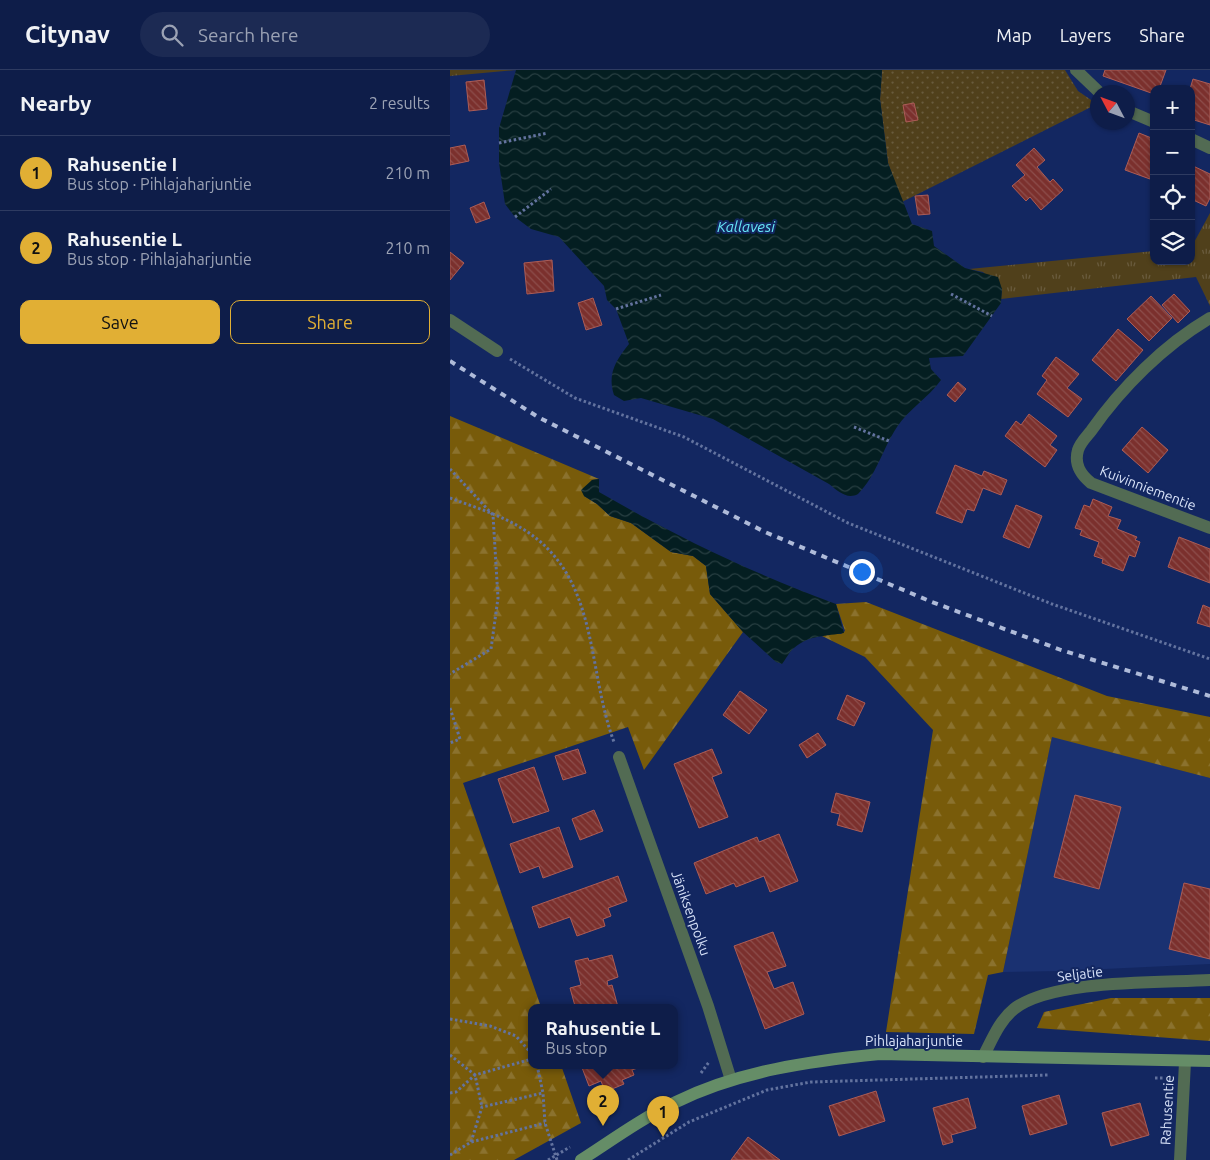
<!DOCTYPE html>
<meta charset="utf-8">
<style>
body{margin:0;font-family:Ubuntu,sans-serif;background:#1c2a53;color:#f1f3f6}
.controls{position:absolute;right:15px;top:15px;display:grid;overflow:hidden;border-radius:10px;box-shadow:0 1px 4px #0004}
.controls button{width:45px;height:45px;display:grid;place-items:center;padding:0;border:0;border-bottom:1px solid #2e3b61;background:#0e1d49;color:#f1f3f6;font:25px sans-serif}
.compass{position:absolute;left:640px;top:15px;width:45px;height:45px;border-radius:50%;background:#0e1d49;box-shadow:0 1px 4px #0004;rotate:311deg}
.you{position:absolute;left:411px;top:501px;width:18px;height:18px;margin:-12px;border:4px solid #fff;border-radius:50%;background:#1a73e8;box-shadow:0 0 0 8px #1a73e833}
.badge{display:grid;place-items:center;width:32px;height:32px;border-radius:50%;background:#e1af34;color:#111;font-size:16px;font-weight:700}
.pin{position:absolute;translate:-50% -41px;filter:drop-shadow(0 1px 2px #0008)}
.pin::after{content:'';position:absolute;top:26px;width:18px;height:15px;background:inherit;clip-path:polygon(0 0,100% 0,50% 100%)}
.popup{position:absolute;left:78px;top:934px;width:150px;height:65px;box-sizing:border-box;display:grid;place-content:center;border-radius:10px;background:#0e1d49;filter:drop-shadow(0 1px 4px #0005);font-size:16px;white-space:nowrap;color:#9ba2b4}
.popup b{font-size:19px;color:#f1f3f6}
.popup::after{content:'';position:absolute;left:50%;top:100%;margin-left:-10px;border:10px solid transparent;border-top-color:#0e1d49}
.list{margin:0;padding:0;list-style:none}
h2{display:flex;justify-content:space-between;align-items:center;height:65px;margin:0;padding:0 20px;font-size:21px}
h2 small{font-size:16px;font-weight:400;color:#9ba2b4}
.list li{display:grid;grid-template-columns:32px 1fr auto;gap:15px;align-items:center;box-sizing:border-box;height:75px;padding:0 20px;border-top:1px solid #2e3b61}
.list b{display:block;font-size:19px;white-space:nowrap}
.list p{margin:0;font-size:16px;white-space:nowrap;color:#9ba2b4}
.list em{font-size:16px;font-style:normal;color:#9ba2b4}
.actions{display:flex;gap:10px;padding:15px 20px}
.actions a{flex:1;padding:11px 0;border:1px solid #e1af34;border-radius:10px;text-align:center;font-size:18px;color:#e1af34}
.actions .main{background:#e1af34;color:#111}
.icon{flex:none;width:28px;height:28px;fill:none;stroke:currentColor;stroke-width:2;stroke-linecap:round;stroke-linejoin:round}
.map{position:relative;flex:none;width:760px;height:1090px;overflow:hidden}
header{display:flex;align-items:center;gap:30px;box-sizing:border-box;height:70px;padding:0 25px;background:#0e1d49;border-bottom:1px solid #2e3b61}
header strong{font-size:24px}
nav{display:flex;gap:28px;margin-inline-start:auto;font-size:18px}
.search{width:350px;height:45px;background:#1c2a53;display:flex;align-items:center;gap:12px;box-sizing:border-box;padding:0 18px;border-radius:28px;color:#9ba2b4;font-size:19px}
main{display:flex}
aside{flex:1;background:#0e1d49}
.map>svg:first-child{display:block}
</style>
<header>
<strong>Citynav</strong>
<div class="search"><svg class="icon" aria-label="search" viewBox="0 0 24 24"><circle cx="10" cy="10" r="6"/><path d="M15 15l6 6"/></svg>Search here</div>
<nav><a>Map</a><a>Layers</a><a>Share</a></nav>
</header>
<main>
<aside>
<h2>Nearby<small>2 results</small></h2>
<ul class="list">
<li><span class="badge">1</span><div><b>Rahusentie I</b><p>Bus stop · Pihlajaharjuntie</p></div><em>210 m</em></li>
<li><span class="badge">2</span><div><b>Rahusentie L</b><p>Bus stop · Pihlajaharjuntie</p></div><em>210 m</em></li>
</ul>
<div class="actions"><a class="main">Save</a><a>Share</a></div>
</aside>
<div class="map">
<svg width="760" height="1090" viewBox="0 0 760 1090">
<defs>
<pattern id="grass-dots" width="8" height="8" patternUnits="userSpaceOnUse" patternTransform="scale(1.25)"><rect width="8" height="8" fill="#50401b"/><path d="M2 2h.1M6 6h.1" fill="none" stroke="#695b3d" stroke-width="1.8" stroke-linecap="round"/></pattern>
<pattern id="forest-firs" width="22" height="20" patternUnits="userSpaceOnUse" patternTransform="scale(1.25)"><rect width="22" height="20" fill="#785b0a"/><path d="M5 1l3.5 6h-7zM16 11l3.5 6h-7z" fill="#8b722e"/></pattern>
<pattern id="park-tufts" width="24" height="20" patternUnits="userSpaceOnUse" patternTransform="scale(1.25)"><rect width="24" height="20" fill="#50401b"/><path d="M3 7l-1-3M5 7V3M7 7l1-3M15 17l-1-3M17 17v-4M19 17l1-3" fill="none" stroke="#695b3d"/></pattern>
<pattern id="water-waves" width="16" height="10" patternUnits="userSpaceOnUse" patternTransform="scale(1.25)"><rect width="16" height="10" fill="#041e21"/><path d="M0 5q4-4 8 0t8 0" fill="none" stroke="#283f42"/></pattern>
<pattern id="building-back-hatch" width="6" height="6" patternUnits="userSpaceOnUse" patternTransform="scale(1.25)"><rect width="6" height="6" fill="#7b302d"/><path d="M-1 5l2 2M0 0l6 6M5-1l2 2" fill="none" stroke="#8d4e4c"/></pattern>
</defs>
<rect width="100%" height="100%" fill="#132761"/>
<path fill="#1a3171" d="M602 666 760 708V894L612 901 553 902Z"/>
<path fill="url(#grass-dots)" d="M432 0H615L628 21 647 34 452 132 438 93 430 29Z"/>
<path fill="url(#forest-firs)" d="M0 346 149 409 142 410 134 426 147 434 160 446 181 453 221 482 243 486 256 496 260 524 293 562 194 700 178 657 13 713 91 937H82V995H111L131 1053 64 1090H0Z
M416 532 657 626 760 647V708L602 667 553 902 538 905 524 964 436 962 483 660 415 587 372 566 380 563 391 564 395 561 386 534Z
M661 928H760V971L587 958 594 942Z"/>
<path fill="url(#park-tufts)" d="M0 0H66L0 6Z
M760 143V236L746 207 551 229 552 219 533 202 519 199 704 181V191H741V178Z"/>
<path fill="url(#water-waves)" d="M66 0H432L430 29 438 93 462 154 482 161 484 176 515 198 548 207 552 219 551 233 513 286 479 288 481 299 491 310C478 328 459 339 447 357 433 378 426 406 408 424 397 430 388 421 379 414L263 349 191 328 174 331 164 325C157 304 166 290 179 274L166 239 157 230 154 216 109 167 81 159 65 147 55 134 49 93V58Z
M149 409V422C225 466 304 504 386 534L394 563C377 566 359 565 344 578 339 582 336 589 332 594L326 592 293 562 260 524 256 496 243 486 221 482 181 453 160 446 147 434 134 426 131 420 142 410Z"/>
<path fill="url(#building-back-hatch)" stroke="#ac5c56" d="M655 0H716L709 19H704V24L653 6Z
M743 9 760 14V55L741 49 740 19Z
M34 10 37 39 19 41 16 12Z
M464 33 468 50 456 52 453 35Z
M689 63 704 69V99L700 109 675 100Z
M15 75 19 91 0 95V78Z
M584 78 595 90 587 97 600 112 603 109 613 120 591 140 580 127 576 131 562 116 575 105 566 95Z
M741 95 760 104V128L756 136 741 129Z
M478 125 480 144 468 145 465 126Z
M34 132 40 148 26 153 20 138Z
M0 182 14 193 0 210Z
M102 190 104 221 77 224 74 193Z
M724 224 740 241 728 253 712 235Z
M701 226 722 248 699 271 677 249Z
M143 228 152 255 136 260 128 233Z
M668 259 693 280 666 311 642 290Z
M606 287 629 304 617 318 632 329 618 347 587 324 597 310 592 306Z
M508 312 516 319 505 332 497 325Z
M579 344 607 366 600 375 607 380 595 397 555 366 566 351 571 355Z
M692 357 718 380 698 403 672 380Z
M505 395 532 406 534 401 557 410 551 425 533 418 524 441 517 439 512 453 486 443Z
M643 429 662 437 658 446 671 450 667 459 687 467 685 470 690 472 685 487 679 485 673 501 652 493 653 489 644 486 649 472 630 465 632 460 625 458 634 435 640 437Z
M566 435 592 446 579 478 553 467Z
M729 467 760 479V513L718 497Z
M753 535 760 538V557L747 553Z
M290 621 317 640 299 664 273 645Z
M397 625 415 633 404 656 387 649Z
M368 663 376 675 357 688 349 675Z
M128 679 136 703 113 710 105 686Z
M262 679 272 703 262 707 278 747 249 758 224 694Z
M84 697 99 741 63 753 48 709Z
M386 723 420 732 412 762 387 755 390 744 381 742Z
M625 725 671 737 649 819 604 807Z
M144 740 153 761 130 770 122 749Z
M109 757 123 797 93 808 89 796 70 803 60 774Z
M329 764 348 811 320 822 314 806 286 817 284 813 256 824 244 793 307 767 309 772Z
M168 806 177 831 158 838 161 846 153 849 155 856 127 866 120 847 89 858 82 837Z
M734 813 760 819V889L719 879Z
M323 862 336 896 317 902 324 919 343 912 354 944 315 959 284 876Z
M162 885 168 907 157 911 158 916 162 915 168 937 125 936 120 918 131 915 125 891 138 888 139 891Z
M131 995H196L182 1000 184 1005 172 1010 174 1014 155 1022 151 1011 139 1016Z
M426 1021 435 1051 389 1066 379 1036Z
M609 1025 617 1054 580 1065 572 1036Z
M518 1028 526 1058 501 1065 503 1072 493 1075 483 1038Z
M690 1033 699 1065 661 1076 652 1043Z
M298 1067 330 1090H281Z"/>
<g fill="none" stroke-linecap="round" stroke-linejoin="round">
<path stroke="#63739f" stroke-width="3" stroke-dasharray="2.5 2.5" stroke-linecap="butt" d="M49 73 98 63
M65 147 101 119
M501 224 542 246
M166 239 211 225
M60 289 125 328 234 367 398 453 602 534 760 589
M404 357 439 371
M0 399 43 445 48 528 41 579 0 604
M0 428C24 437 51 445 73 459 150 507 136 597 164 672
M0 638 10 669 0 673
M0 949 40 956 66 966 82 984
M0 985 25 1005 32 1037
M87 995 93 1023 95 1053 107 1090
M251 1003 259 992
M705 1008H719
M0 1023 6 1022 25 1005 82 989
M21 1072 32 1037 93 1023
M0 1085 21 1072 95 1053
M98 1090 120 1077
M178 1090 239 1052 317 1020 361 1012 599 1005"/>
<path stroke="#526b53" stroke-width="12" d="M626 0 649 22
M678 41 704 52
M741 69 760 78
M760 248C714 275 671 318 641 361 637 366 630 373 628 380 624 394 630 404 641 413L760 458
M0 250 47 281
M169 687 258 936 281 1010
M533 987C542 970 549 951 564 939 602 909 710 913 760 910
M730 1090 735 992"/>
<path stroke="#658d67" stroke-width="12" d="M131 1090C162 1070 192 1048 226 1032 289 1001 360 991 430 984L760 991"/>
<path stroke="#afbbd9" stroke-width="4" stroke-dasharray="6 6" stroke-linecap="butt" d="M0 291 88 347 315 462 482 532 611 580 760 626"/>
</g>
<g text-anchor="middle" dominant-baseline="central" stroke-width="4" stroke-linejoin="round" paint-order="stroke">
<g font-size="14" fill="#d9e3f9" stroke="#132761">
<text transform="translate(698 418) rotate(21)">Kuivinniementie</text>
<text transform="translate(241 843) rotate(70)">Jäniksenpolku</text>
<text transform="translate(630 904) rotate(-7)">Seljatie</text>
<text x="464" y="971">Pihlajaharjuntie</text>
<text transform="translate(717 1040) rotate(-87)">Rahusentie</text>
</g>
<g font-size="15" font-style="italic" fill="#66e6f5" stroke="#132761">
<text x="296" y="156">Kallavesi</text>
</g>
</g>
</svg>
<div class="controls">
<button>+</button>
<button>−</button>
<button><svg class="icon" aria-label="locate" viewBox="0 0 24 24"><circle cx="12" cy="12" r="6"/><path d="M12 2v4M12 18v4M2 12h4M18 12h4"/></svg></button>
<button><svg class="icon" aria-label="layers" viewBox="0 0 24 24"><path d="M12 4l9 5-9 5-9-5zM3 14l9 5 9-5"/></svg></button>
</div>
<svg class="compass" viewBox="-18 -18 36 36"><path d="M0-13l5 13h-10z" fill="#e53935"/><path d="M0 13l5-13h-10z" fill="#9ba2b4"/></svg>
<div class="you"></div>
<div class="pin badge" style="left:213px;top:1067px">1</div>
<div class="pin badge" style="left:153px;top:1056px">2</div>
<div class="popup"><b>Rahusentie L</b>Bus stop</div>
</div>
</main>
